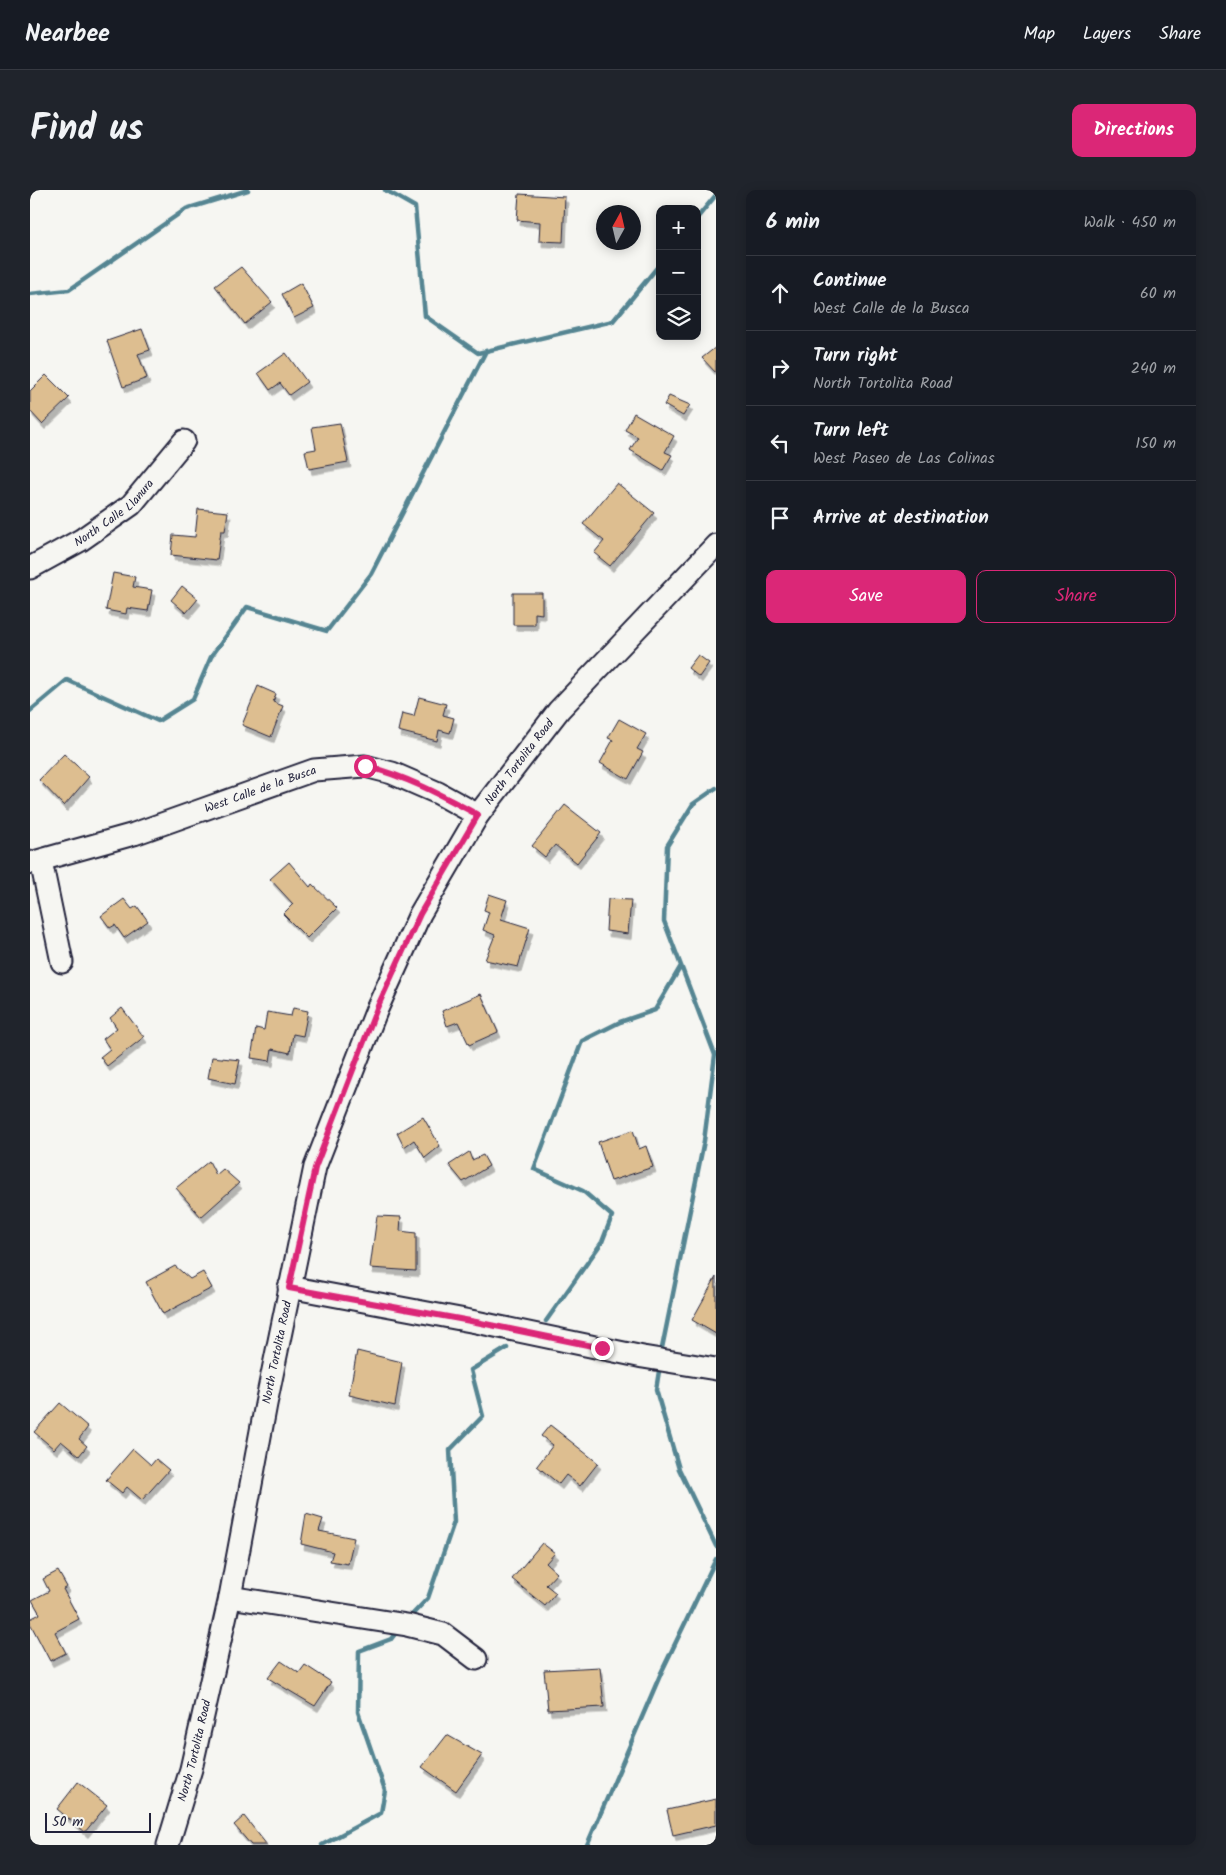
<!DOCTYPE html>
<meta charset="utf-8">
<style>
body{margin:0;font-family:Kalam,sans-serif;background:#20242c;color:#f1f3f6}
.controls{position:absolute;right:15px;top:15px;display:grid;overflow:hidden;border-radius:10px;box-shadow:0 2px 12px #0003}
.controls button{width:45px;height:45px;display:grid;place-items:center;padding:0;border:0;border-bottom:1px solid #363941;background:#171b24;color:#f1f3f6;font:25px sans-serif}
.compass{position:absolute;left:566px;top:15px;width:45px;height:45px;border-radius:50%;background:#171b24;box-shadow:0 2px 12px #0003;rotate:8deg}
.scale{position:absolute;left:15px;bottom:12px;width:106px;box-sizing:border-box;padding-left:5px;border:2px solid #22223b;border-top:0;font-size:14px;line-height:18px;white-space:nowrap;color:#22223b;-webkit-text-stroke:4px #f6f6f2;paint-order:stroke}
.stop{position:absolute;width:15px;height:15px;margin:-11px;border:4px solid #db2777;border-radius:50%;background:#fff}
.stop.end{background:#db2777;border-color:#fff;box-shadow:0 1px 5px #0008}
.list{margin:0;padding:0;list-style:none}
h2{display:flex;justify-content:space-between;align-items:center;height:65px;margin:0;padding:0 20px;font-size:21px}
h2 small{font-size:16px;font-weight:400;color:#9ea1a6}
.list li{display:grid;grid-template-columns:32px 1fr auto;gap:15px;align-items:center;box-sizing:border-box;height:75px;padding:0 20px;border-top:1px solid #363941}
.list b{display:block;font-size:19px;white-space:nowrap}
.list p{margin:0;font-size:16px;white-space:nowrap;color:#9ea1a6}
.list em{font-size:16px;font-style:normal;color:#9ea1a6}
.actions{display:flex;gap:10px;padding:15px 20px}
.actions a{flex:1;padding:11px 0;border:1px solid #db2777;border-radius:10px;text-align:center;font-size:18px;color:#db2777}
.actions .main{background:#db2777;color:#fff}
.icon{flex:none;width:28px;height:28px;fill:none;stroke:currentColor;stroke-width:2;stroke-linecap:round;stroke-linejoin:round}
.map{position:relative;flex:none;width:686px;height:1655px;overflow:hidden;border-radius:10px}
header{display:flex;align-items:center;gap:30px;box-sizing:border-box;height:70px;padding:0 25px;background:#171b24;border-bottom:1px solid #363941}
header strong{font-size:24px}
nav{display:flex;gap:28px;margin-inline-start:auto;font-size:18px}
.intro{display:flex;align-items:center;justify-content:space-between;box-sizing:border-box;height:120px;padding:0 30px}
h1{margin:0;font-size:35px}
.button{padding:12px 22px;border-radius:10px;background:#db2777;color:#fff;font-size:18px;font-weight:700}
main{display:flex;gap:30px;padding:0 30px}
aside{flex:1;background:#171b24;border-radius:10px;box-shadow:0 2px 12px #0003}
.map>svg:first-child{display:block}
</style>
<header>
<strong>Nearbee</strong>
<nav><a>Map</a><a>Layers</a><a>Share</a></nav>
</header>
<div class="intro"><h1>Find us</h1><a class="button">Directions</a></div>
<main>
<div class="map">
<svg width="686" height="1655" viewBox="0 0 686 1655">
<defs>
<filter id="shadow"><feDropShadow dx="3" dy="5.5" stdDeviation="0" flood-color="#0004"/></filter>
</defs>
<rect width="100%" height="100%" fill="#f6f6f2"/>
<filter id="ink" filterUnits="userSpaceOnUse"><feTurbulence type="fractalNoise" baseFrequency=".02" numOctaves="2"/><feDisplacementMap in="SourceGraphic" scale="10" xChannelSelector="R" yChannelSelector="G"/><feConvolveMatrix kernelMatrix="1 2 1 2 8 2 1 2 1" color-interpolation-filters="sRGB"/></filter>
<g filter="url(#ink)">
<g fill="none" stroke-linecap="round" stroke-linejoin="round">
<path stroke="#548592" stroke-width="4.5" d="M355 0 385 17 395 126 448 163 583 131 630 74
M667 28 686 5
M0 104 39 100 156 19 218 0
M0 521 37 490 128 531 163 509 181 467 217 417 297 441 341 384 456 161
M516 1131 572 1052 582 1026 553 1001 504 979 552 851 590 832 625 820 651 776
M632 1158 674 951 685 865 634 731 637 656 663 614 686 598
M629 1181 626 1200 649 1279 686 1356
M378 1429 398 1408 424 1332 420 1260 453 1226 441 1180 477 1158
M292 1655 351 1623 355 1600 328 1522 329 1461 361 1449 368 1440
M557 1655 631 1483 686 1369"/>
</g>
<path fill="#ddbe90" stroke="#22223b" filter="url(#shadow)" d="M489 4 535 7 533 52 509 51 510 32 487 30Z
M211 77 242 112 215 134 185 96Z
M271 93 284 118 264 128 252 104Z
M112 139 120 160 108 164 117 188 93 197 77 151Z
M686 157V183L672 168Z
M256 163 277 192 259 205 250 193 240 200 228 183Z
M16 185 39 208 12 234 0 221V201Z
M639 206 660 215 653 226 634 215Z
M604 223 644 246 635 262 642 265 633 280 600 260 608 247 595 240Z
M310 233 318 272 279 279 275 261 286 259 282 237Z
M587 293 624 323 580 376 564 363 574 351 553 334Z
M168 319 198 322 195 341H191L187 370 141 365 143 345 165 347Z
M83 383 105 387 103 397 122 400 118 421 97 418 96 424 76 420Z
M152 396 168 409 156 423 141 410Z
M483 403H512V424L505 423V435H483Z
M668 465 679 473 669 487 658 478Z
M228 496 246 504 243 512 253 516 241 547 212 535Z
M389 507 416 514 413 525 424 528 420 543 409 540 407 551 368 541 372 523 384 526Z
M589 529 616 544 607 559 613 562 598 589 570 573 583 550 578 548Z
M34 564 59 587 34 616 9 590Z
M535 615 571 643 547 673 525 655 515 667 502 656Z
M259 672 280 697 282 694 307 718 277 748 253 724 263 714 240 689Z
M459 704 477 710 471 729 500 738 488 777 455 770 465 745 453 740 459 722 454 720Z
M94 709 102 719 107 716 118 731 94 748 85 735 80 738 71 726Z
M578 709 601 710 598 744 576 741Z
M451 804 468 842 439 855 428 832 417 836 412 821Z
M92 818 114 847 77 876 70 867 80 859 73 849 87 838 80 828Z
M263 818 278 821 273 846 263 844 260 863 242 859 240 871 221 868 226 838 234 840 237 822 261 826Z
M182 867 210 870 205 894 178 888Z
M393 927 410 956 395 968 384 950 374 957 367 943Z
M603 940 609 959 616 956 623 977 581 991 568 952Z
M439 962 442 970 453 965 459 976 433 992 419 975Z
M179 971 186 985 193 979 209 993 171 1027 146 998Z
M347 1026 371 1027 370 1041 386 1043V1081L340 1078Z
M145 1076 160 1089 173 1082 182 1098 133 1124 116 1092Z
M686 1087V1144L662 1130Z
M327 1161 372 1172 365 1216 319 1205Z
M30 1213 58 1237 49 1249 57 1256 49 1266 31 1251 24 1259 4 1242Z
M520 1235 568 1273 550 1296 536 1285 529 1294 507 1276 523 1255 511 1246Z
M103 1259 121 1275 126 1269 139 1280 112 1310 97 1297 92 1303 76 1290Z
M276 1324 293 1329 289 1341 324 1348 318 1374 300 1371 303 1362 271 1354Z
M512 1353 525 1363 516 1373 527 1383 516 1395 526 1403 515 1416 482 1389Z
M28 1381 37 1397 33 1399 49 1429 25 1442 36 1463 20 1471 0 1433V1429L10 1424 2 1410 19 1401 13 1389Z
M251 1471 269 1483 275 1475 301 1492 285 1516 238 1488Z
M570 1477 574 1517 518 1520 514 1480Z
M417 1545 452 1565 426 1601 392 1577Z
M48 1592 77 1615 55 1642 27 1619Z
M686 1609V1635L643 1645 637 1620Z
M214 1626 237 1655H221L204 1635Z"/>
<g fill="none" stroke-linecap="round" stroke-linejoin="round">
<defs>
<g id="minor">
<path id="s1" d="M0 378 51 350 101 315 154 251"/>
<path d="M11 671 32 772"/>
<path id="s2" d="M0 673 104 644 284 580 335 576 362 583 408 603 448 625"/>
<path d="M259 1097 446 1132 613 1167 686 1179"/>
<path d="M200 1407 377 1435 413 1444 446 1469"/>
<path id="s3" d="M138 1655 161 1579 200 1407 236 1214 285 977 347 819 390 724 448 625 529 520 686 355"/>
</g>
</defs>
<use href="#minor" stroke="#22223b" stroke-width="25"/>
<use href="#minor" stroke="#f6f6f2" stroke-width="21"/>
</g>
</g>
<g fill="none" stroke-linecap="round" stroke-linejoin="round" filter="url(#ink)">
<path stroke="#db2777" stroke-width="6" d="M335 576C376 586 411 605 448 625L390 724 347 818 285 978 259 1098 446 1132 572 1158"/>
</g>
<g text-anchor="middle" dominant-baseline="central" stroke-width="5" stroke-linejoin="round" paint-order="stroke">
<g font-size="12" fill="#22223b" stroke="#f6f6f2">
<text stroke="none"><textPath href="#s1" startOffset="101">North Calle Llanura</textPath></text>
<text stroke="none"><textPath href="#s3" startOffset="1150">North Tortolita Road</textPath></text>
<text stroke="none"><textPath href="#s2" startOffset="242">West Calle de la Busca</textPath></text>
<text stroke="none"><textPath href="#s3" startOffset="505">North Tortolita Road</textPath></text>
<text stroke="none"><textPath href="#s3" startOffset="98">North Tortolita Road</textPath></text>
</g>
</g>
</svg>
<div class="controls">
<button>+</button>
<button>−</button>
<button><svg class="icon" aria-label="layers" viewBox="0 0 24 24"><path d="M12 4l9 5-9 5-9-5zM3 14l9 5 9-5"/></svg></button>
</div>
<svg class="compass" viewBox="-18 -18 36 36"><path d="M0-13l5 13h-10z" fill="#e53935"/><path d="M0 13l5-13h-10z" fill="#9ea1a6"/></svg>
<div class="scale">50 m</div>
<div class="stop" style="left:335px;top:576px"></div>
<div class="stop end" style="left:572px;top:1158px"></div>
</div>
<aside>
<h2>6 min<small>Walk · 450 m</small></h2>
<ul class="list">
<li><svg class="icon" aria-label="ahead" viewBox="0 0 24 24"><path d="M12 20V5M6 11l6-6 6 6"/></svg><div><b>Continue</b><p>West Calle de la Busca</p></div><em>60 m</em></li>
<li><svg class="icon" aria-label="right" viewBox="0 0 24 24"><path d="M7 20v-9h11M14 6l5 5-5 5"/></svg><div><b>Turn right</b><p>North Tortolita Road</p></div><em>240 m</em></li>
<li><svg class="icon" aria-label="left" viewBox="0 0 24 24"><path d="M17 20v-9H6M10 6l-5 5 5 5"/></svg><div><b>Turn left</b><p>West Paseo de Las Colinas</p></div><em>150 m</em></li>
<li><svg class="icon" aria-label="arrive" viewBox="0 0 24 24"><path d="M6 21V4h12l-3 4 3 4H6"/></svg><div><b>Arrive at destination</b></div></li>
</ul>
<div class="actions"><a class="main">Save</a><a>Share</a></div>
</aside>
</main>
